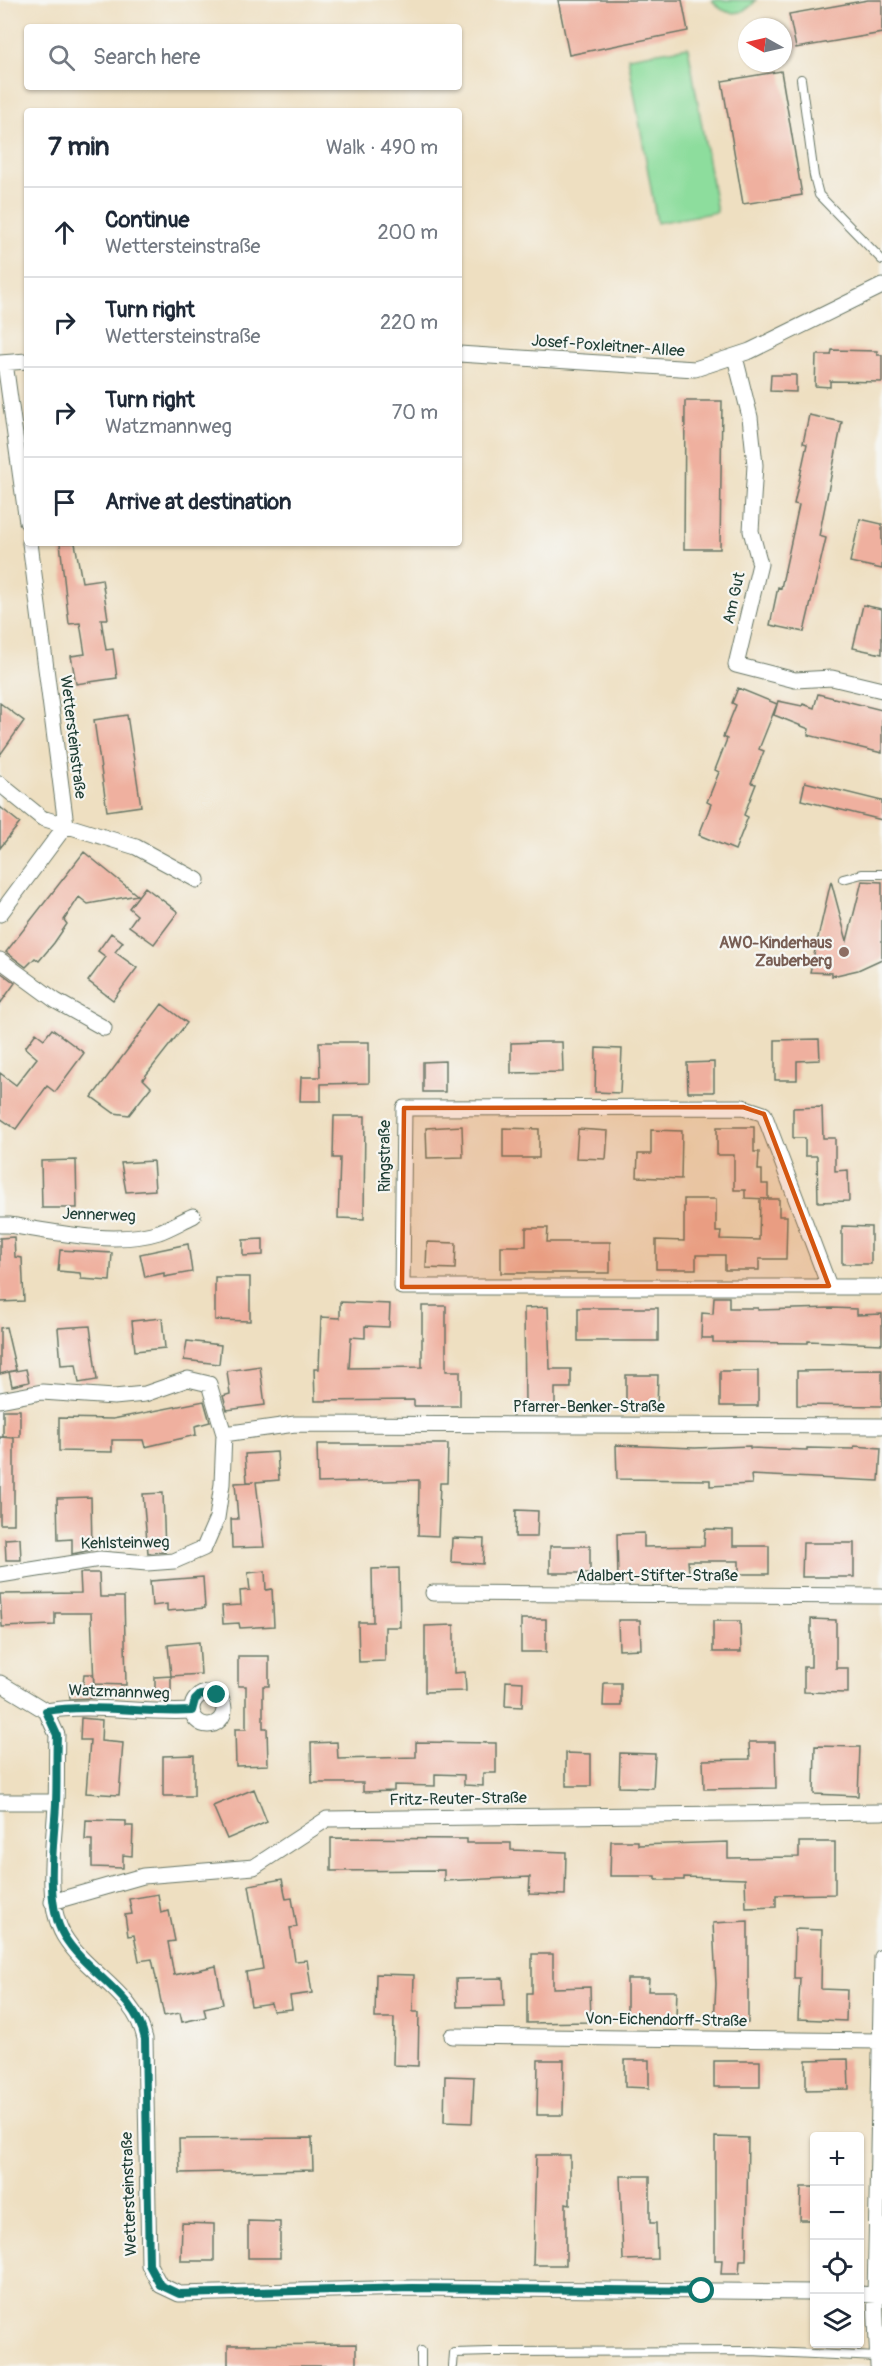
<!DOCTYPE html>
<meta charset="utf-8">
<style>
body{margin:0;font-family:Pangolin,sans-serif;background:#f6f6f7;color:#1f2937}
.controls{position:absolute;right:18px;bottom:18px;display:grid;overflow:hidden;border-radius:6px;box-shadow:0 2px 4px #0004}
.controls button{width:54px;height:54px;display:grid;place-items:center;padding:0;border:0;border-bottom:2px solid #e0e1e3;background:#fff;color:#1f2937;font:30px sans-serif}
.compass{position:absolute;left:738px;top:18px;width:54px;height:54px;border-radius:50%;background:#fff;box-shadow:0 2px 4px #0004;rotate:278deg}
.stop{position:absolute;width:18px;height:18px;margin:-14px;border:4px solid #0f766e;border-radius:50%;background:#fff}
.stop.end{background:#0f766e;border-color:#fff;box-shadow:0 2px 6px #0008}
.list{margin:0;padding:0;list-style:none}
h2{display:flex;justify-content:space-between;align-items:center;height:78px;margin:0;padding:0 24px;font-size:26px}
h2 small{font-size:20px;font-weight:400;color:#747a83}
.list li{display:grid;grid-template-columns:39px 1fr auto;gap:18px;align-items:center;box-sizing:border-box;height:90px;padding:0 24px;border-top:2px solid #e0e1e3}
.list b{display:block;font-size:22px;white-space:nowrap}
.list p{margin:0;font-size:20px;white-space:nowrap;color:#747a83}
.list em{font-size:20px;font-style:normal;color:#747a83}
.icon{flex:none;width:33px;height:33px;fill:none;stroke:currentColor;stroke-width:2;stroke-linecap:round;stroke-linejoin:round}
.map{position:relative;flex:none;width:882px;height:2366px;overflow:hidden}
.search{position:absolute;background:#fff;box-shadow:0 2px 4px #0004;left:24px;top:24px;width:438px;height:66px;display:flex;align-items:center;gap:15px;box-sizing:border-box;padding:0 21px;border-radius:6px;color:#747a83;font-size:22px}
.panel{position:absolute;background:#fff;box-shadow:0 2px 4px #0004;left:24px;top:108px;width:438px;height:438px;border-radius:6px}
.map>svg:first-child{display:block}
</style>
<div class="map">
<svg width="882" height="2366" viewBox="0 0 882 2366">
<rect width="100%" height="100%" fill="#f6f6f2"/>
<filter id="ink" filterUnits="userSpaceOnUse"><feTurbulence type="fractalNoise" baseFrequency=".0167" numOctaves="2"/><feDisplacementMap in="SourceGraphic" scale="12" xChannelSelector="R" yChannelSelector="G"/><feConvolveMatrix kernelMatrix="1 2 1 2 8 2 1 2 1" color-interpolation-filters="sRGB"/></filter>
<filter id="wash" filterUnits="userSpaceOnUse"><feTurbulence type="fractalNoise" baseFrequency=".008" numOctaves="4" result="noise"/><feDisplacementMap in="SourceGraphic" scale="24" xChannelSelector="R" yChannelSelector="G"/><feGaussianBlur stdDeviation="1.35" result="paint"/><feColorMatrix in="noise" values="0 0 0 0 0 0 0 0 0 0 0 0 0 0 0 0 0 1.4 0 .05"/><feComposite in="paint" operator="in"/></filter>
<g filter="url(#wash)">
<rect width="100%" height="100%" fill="#eedfc1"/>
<path fill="#8ddd9d" stroke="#568d68" stroke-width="1.5" d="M712 0H756C744 17 724 17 712 0Z
M688 47 717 212 657 223 628 57Z"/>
<g id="blocks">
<path fill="#efb09f" d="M558 0H682L688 31 569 55Z
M868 0H882V33L796 48 789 14Z
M781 71 802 195 743 204 722 81Z
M832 350 877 351V355H882V382L830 381V387L815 386 816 355H831Z
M771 375H796V392L770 391Z
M685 401H722L720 549H684Z
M809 415 842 422 819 536 826 538 804 632 770 625 778 587 781 588 799 505 794 504 807 444 803 443Z
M860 519 882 524V569L850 562Z
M60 543H75L82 582 102 579 108 619H101L106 650 113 649 117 678 76 684 71 656 85 654 80 623 69 624Z
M863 605 882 609V654L853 648Z
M738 688 777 704 759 749 764 751 751 783 756 784 744 815 748 817 735 850 699 835 711 804 707 802 719 772 715 770 727 739 723 737 736 705 732 703Z
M818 694 882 710V753L808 735 809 729 774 715 778 701 802 706 803 704 814 708Z
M0 703 24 721 0 755Z
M127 715 141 806 107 811 94 720Z
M805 782 882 801V820L801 800Z
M0 807 20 823 0 848Z
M84 852 137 895 88 904 79 897 64 920 67 924 54 943 39 961 35 958 26 967 6 952Z
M831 881 847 941 862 881 882 882V959L858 970 832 976V973L810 972Z
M145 887 178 912 154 944 129 926 137 915 129 908Z
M111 933 123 942 115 952 137 968 113 1000 88 981 106 957 98 951Z
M0 972 15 983 0 1004Z
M162 1004 187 1023 143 1079 151 1087 129 1115 114 1113 92 1097Z
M52 1029 84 1053 55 1092 47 1086 16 1129 0 1118V1073L16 1085 37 1058 25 1048 36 1033 44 1039Z
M819 1039 820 1060 797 1061V1080H775V1040Z
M319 1042H369V1083L321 1084V1101H300L301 1077H320Z
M542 1042H562L563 1072 511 1073V1043Z
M596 1048 622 1049 620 1093 595 1092Z
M445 1061V1092H423V1062Z
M714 1062V1092H688L687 1063Z
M822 1107 823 1138H835V1171L848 1170 849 1201 818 1202 817 1156H805V1138H793V1108Z
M334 1116H365L364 1219 338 1218 340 1158H333Z
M462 1126 463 1157 427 1158 426 1128Z
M717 1127H754V1152H759L758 1170H762V1184H768V1199L745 1198V1190H734V1155H717Z
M503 1128 539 1129V1158H503Z
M578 1129 608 1131 606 1159 576 1158Z
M651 1130 682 1131 681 1179 637 1177 638 1154H651Z
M76 1160 77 1208H42L41 1161Z
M153 1161 155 1190 126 1192 121 1163Z
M684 1199H716V1232H721L720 1239 759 1240 760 1199H779V1216H787L786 1259H759V1270H725V1255H696V1269H656V1240L684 1241Z
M842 1226 871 1227V1264H842Z
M526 1228H548L547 1242H610V1273H501V1246H526Z
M14 1237 15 1257 22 1258 24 1301 0 1302V1238Z
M263 1239V1255L243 1256V1240Z
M427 1242 456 1243 455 1269 426 1268Z
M188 1244 192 1272 164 1277V1273L145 1277 140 1254Z
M60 1250 112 1253 110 1281 81 1279 80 1273 58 1271Z
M215 1277H250V1321L215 1320Z
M714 1297H729V1308H758V1310L832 1308 857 1309V1315L882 1314V1344L808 1341V1343L713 1342V1338H701L702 1313 713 1314Z
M340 1302 390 1304 389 1327 365 1326V1338L351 1337 349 1368 422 1367V1306H446V1371H460V1406H414V1400L315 1401 314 1369H319L321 1317 340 1318Z
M548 1307 550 1369H571V1388H555V1406H525L524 1308Z
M578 1308H658V1341H578Z
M162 1318 165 1348 135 1351 132 1321Z
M90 1326 97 1380 79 1383 76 1364 61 1365 58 1328Z
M6 1327 16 1370 0 1374V1328Z
M187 1341 221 1345 219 1364 184 1360Z
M260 1366 265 1405 227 1410 223 1396 230 1394 227 1371Z
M26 1369 29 1382 12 1386 9 1372Z
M882 1370V1406L797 1405V1371Z
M720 1371H758V1406H720Z
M626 1375H658L657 1410H626Z
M204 1401 210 1422 195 1426 196 1435 145 1447 143 1440H112V1452L59 1451V1418L113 1419Z
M3 1410H20V1437H3Z
M0 1437 14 1438V1524H0Z
M317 1444H448L447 1483H440L438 1536 418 1535 419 1480 318 1483Z
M616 1445 695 1448 750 1446V1448L807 1450V1448L854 1449V1446L881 1448 879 1481 751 1475 752 1484 710 1486V1480L617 1479Z
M277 1452 279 1480 256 1482 264 1547 232 1548 231 1519H238L235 1483 254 1482H247L245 1454Z
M163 1493 165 1552 148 1553 143 1494Z
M91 1497 92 1550 72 1554V1539L58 1540 57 1498Z
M516 1510 538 1511 537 1537H515Z
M705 1529 733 1530V1546H769V1574H739V1561H688L689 1573 647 1574V1578H618L617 1534 644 1533V1547L704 1546Z
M20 1538 21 1560H6L5 1539Z
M452 1538 484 1539 483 1564 451 1562Z
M803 1543H854V1577H802Z
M550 1546H590V1573H550Z
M399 1568 400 1627H385V1661L359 1662 358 1622H373L372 1569Z
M265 1571 266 1590 272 1589 274 1626 240 1628 239 1623 223 1624 222 1606 241 1605 240 1591 250 1590 248 1573Z
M80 1573H99L100 1597H124L126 1685 94 1684 91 1613H55V1625L2 1627 0 1594 81 1593Z
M203 1577 205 1608 167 1611V1604L152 1606 150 1581Z
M521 1619H546V1652H521Z
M811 1619 836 1620V1668H848V1693L804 1692V1667H811Z
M618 1620H640L641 1649 619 1650Z
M713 1621H740L741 1652H713Z
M454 1625V1673L465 1672 466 1691 425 1692V1626Z
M199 1642 201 1674 171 1676 168 1645Z
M238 1656H269V1686H263V1728H267L268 1765 236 1766 235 1729H246V1686H238Z
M84 1674H93L95 1698 70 1699 69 1686 83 1685Z
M171 1676V1694H155V1677Z
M506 1681 523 1682 522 1707 505 1706Z
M604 1683H621V1706H603Z
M81 1718 102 1720 101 1741 123 1743 119 1795 86 1793 90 1740H80Z
M337 1742 338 1759 416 1757V1742L496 1743V1773H483V1786L464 1785V1775L435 1774V1786L394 1785V1791L363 1792V1783H312L311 1743Z
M749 1742H775L776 1788 704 1789 703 1760 750 1759Z
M815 1746 860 1747 858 1796 814 1794Z
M566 1753 591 1754V1786H566Z
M620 1753 655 1754 653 1788 619 1787Z
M194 1755V1796H163V1756Z
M254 1789 267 1822 227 1839 213 1806Z
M86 1820 126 1821V1826H133L132 1856 123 1855V1868L92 1867V1840H85Z
M331 1838 467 1839V1843H511V1850L566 1852 565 1895 529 1894 530 1877 444 1881V1870L331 1871Z
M611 1841H638V1845L728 1842V1858L799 1857V1842H835V1894L776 1895V1907L746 1908 745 1879 684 1877V1880H656V1876H610Z
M282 1879 286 1899 292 1898 297 1927 290 1928 295 1961 307 1960 312 1993 290 1996 292 2009 273 2011 271 2003 251 2006 246 1972 263 1969 249 1885Z
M158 1894 161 1913 169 1911 175 1941 168 1942 174 1975 216 1966 223 2004 204 2008 206 2017 182 2022 180 2013 164 2016 152 1959 139 1961 134 1935 128 1936 125 1915 132 1914 129 1899Z
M748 1921V2023H714L716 1984 713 1923Z
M795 1929 822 1930 821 1989 847 1990 846 2021 798 2019 800 1978H794Z
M532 1954H553V1988L590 1987 591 2022 527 2023V1993H532Z
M376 1974 414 1975 413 2012H419L418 2066 393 2065 394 2018H375Z
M503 1978 504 2006 457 2007 456 1979Z
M627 1979H649L648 1991H677L676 2017 627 2016Z
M848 2059 849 2089 806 2090V2060Z
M538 2060H564L563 2115H537Z
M625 2060H649V2088L625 2087Z
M714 2061H760V2087H714Z
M445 2076 474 2077 472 2123 444 2122Z
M715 2137 748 2138 746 2260H740L739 2274H721L722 2260H715Z
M312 2138 313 2170 180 2173 179 2139Z
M536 2155H570V2204L566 2203V2265H533Z
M620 2176H650V2223H656L657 2259 623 2260Z
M801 2187H814V2220H800Z
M248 2221 280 2222V2258H248Z
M182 2223 214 2224V2261H181Z
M356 2344V2366H228V2345Z"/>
</g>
</g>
<g filter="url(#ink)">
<use href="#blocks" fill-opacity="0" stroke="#677665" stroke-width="1.5"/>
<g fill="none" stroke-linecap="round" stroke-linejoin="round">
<defs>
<path id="service" d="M801 79 814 176 819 195 882 260
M843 879 862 874H882
M421 2351V2366
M453 2366 454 2353 490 2352 751 2351 878 2357"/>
<path id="minor" d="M459 354 695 369 750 351 882 286
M735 357 750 417 755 465 751 531 760 564 736 665 795 680 832 678 882 690
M0 363 27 361
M5 363 27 522
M0 784 42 818 136 847 197 880
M0 914 66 825 30 543
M0 960 56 1001 104 1028
M0 1225H9C54 1232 115 1246 159 1232 170 1228 182 1221 193 1216
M829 1286 764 1114 743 1107 404 1108 402 1287H882
M0 1400 42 1392 114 1397 145 1394 188 1379 209 1384 224 1434 222 1484 217 1518 204 1548 174 1561 147 1563 100 1559 0 1575
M224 1434 295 1424 882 1426
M433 1593 882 1596
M0 1683 46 1711 57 1735C56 1758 57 1781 56 1804 54 1843 44 1902 64 1936 87 1974 136 1994 145 2039L149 2265 160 2285 179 2294 412 2288 814 2292
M192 1709a16 16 0 1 1 32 0a16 16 0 1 1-32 0Z
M46 1711C94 1703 143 1714 192 1711
M0 1802H56
M52 1902 143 1876 254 1867 327 1819 882 1812
M452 2036 880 2041
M860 2294 882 2296
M878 2366 875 2296 882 1957"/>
</defs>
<use href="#service" stroke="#677665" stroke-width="10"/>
<use href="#minor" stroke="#677665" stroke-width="17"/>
<use href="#service" stroke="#fff" stroke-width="8"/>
<use href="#minor" stroke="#fff" stroke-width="15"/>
</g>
</g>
<g fill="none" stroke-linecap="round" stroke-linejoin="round" filter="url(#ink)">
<path stroke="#0f766e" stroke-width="8" d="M217 1695H200L195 1700 192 1711C143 1714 94 1703 46 1711L57 1735C56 1758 57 1781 56 1804 54 1843 44 1902 64 1936 87 1974 136 1994 145 2039L149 2265 160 2285 179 2294 412 2288 702 2291"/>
</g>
<path fill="#d45610" fill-opacity="0.2" stroke="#d45610" stroke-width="4.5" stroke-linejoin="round" d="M743 1107 764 1114 829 1286 402 1287 404 1108Z"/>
<circle fill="#8d6e63" stroke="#f6f6f2" stroke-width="2" cx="844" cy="952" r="6"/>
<g text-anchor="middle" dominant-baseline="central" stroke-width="4.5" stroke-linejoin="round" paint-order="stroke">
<g font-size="16" fill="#1f3d34" stroke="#f6f6f2">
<text transform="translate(608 346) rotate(4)">Josef-Poxleitner-Allee</text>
<text transform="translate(734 598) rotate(-77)">Am Gut</text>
<text transform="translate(73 737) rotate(83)">Wettersteinstraße</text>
<text transform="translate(385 1156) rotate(-90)">Ringstraße</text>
<text transform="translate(99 1215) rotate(2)">Jennerweg</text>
<text x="589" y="1407">Pfarrer-Benker-Straße</text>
<text transform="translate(125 1543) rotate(-1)">Kehlsteinweg</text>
<text x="657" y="1576">Adalbert-Stifter-Straße</text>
<text transform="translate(119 1692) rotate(2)">Watzmannweg</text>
<text transform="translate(458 1799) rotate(-1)">Fritz-Reuter-Straße</text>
<text transform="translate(666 2020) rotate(1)">Von-Eichendorff-Straße</text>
<text transform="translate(129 2194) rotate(-92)">Wettersteinstraße</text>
</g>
<g font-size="16" font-weight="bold" fill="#785e54" stroke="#f6f6f2" text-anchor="end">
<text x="832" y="943">AWO-Kinderhaus<tspan x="832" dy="18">Zauberberg</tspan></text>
</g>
</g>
</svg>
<div class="controls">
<button>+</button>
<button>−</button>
<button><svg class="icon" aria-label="locate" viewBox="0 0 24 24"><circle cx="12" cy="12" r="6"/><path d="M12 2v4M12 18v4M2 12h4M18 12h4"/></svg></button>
<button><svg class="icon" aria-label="layers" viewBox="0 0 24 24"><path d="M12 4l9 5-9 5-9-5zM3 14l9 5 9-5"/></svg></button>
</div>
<svg class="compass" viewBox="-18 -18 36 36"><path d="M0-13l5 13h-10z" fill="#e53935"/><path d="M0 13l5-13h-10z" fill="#747a83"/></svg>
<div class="stop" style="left:702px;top:2291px"></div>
<div class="stop end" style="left:217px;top:1695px"></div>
<div class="search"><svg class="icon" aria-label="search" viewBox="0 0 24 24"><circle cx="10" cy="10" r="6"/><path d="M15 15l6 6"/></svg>Search here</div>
<section class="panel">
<h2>7 min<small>Walk · 490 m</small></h2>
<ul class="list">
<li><svg class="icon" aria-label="ahead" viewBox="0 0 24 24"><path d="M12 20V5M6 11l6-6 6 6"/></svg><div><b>Continue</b><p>Wettersteinstraße</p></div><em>200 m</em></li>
<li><svg class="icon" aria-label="right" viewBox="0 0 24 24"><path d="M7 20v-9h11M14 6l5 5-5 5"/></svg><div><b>Turn right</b><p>Wettersteinstraße</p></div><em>220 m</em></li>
<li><svg class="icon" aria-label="right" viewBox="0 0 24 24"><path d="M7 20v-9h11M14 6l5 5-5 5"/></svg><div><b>Turn right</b><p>Watzmannweg</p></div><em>70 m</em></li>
<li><svg class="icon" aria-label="arrive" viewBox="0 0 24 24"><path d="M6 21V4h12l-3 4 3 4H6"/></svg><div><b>Arrive at destination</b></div></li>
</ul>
</section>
</div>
